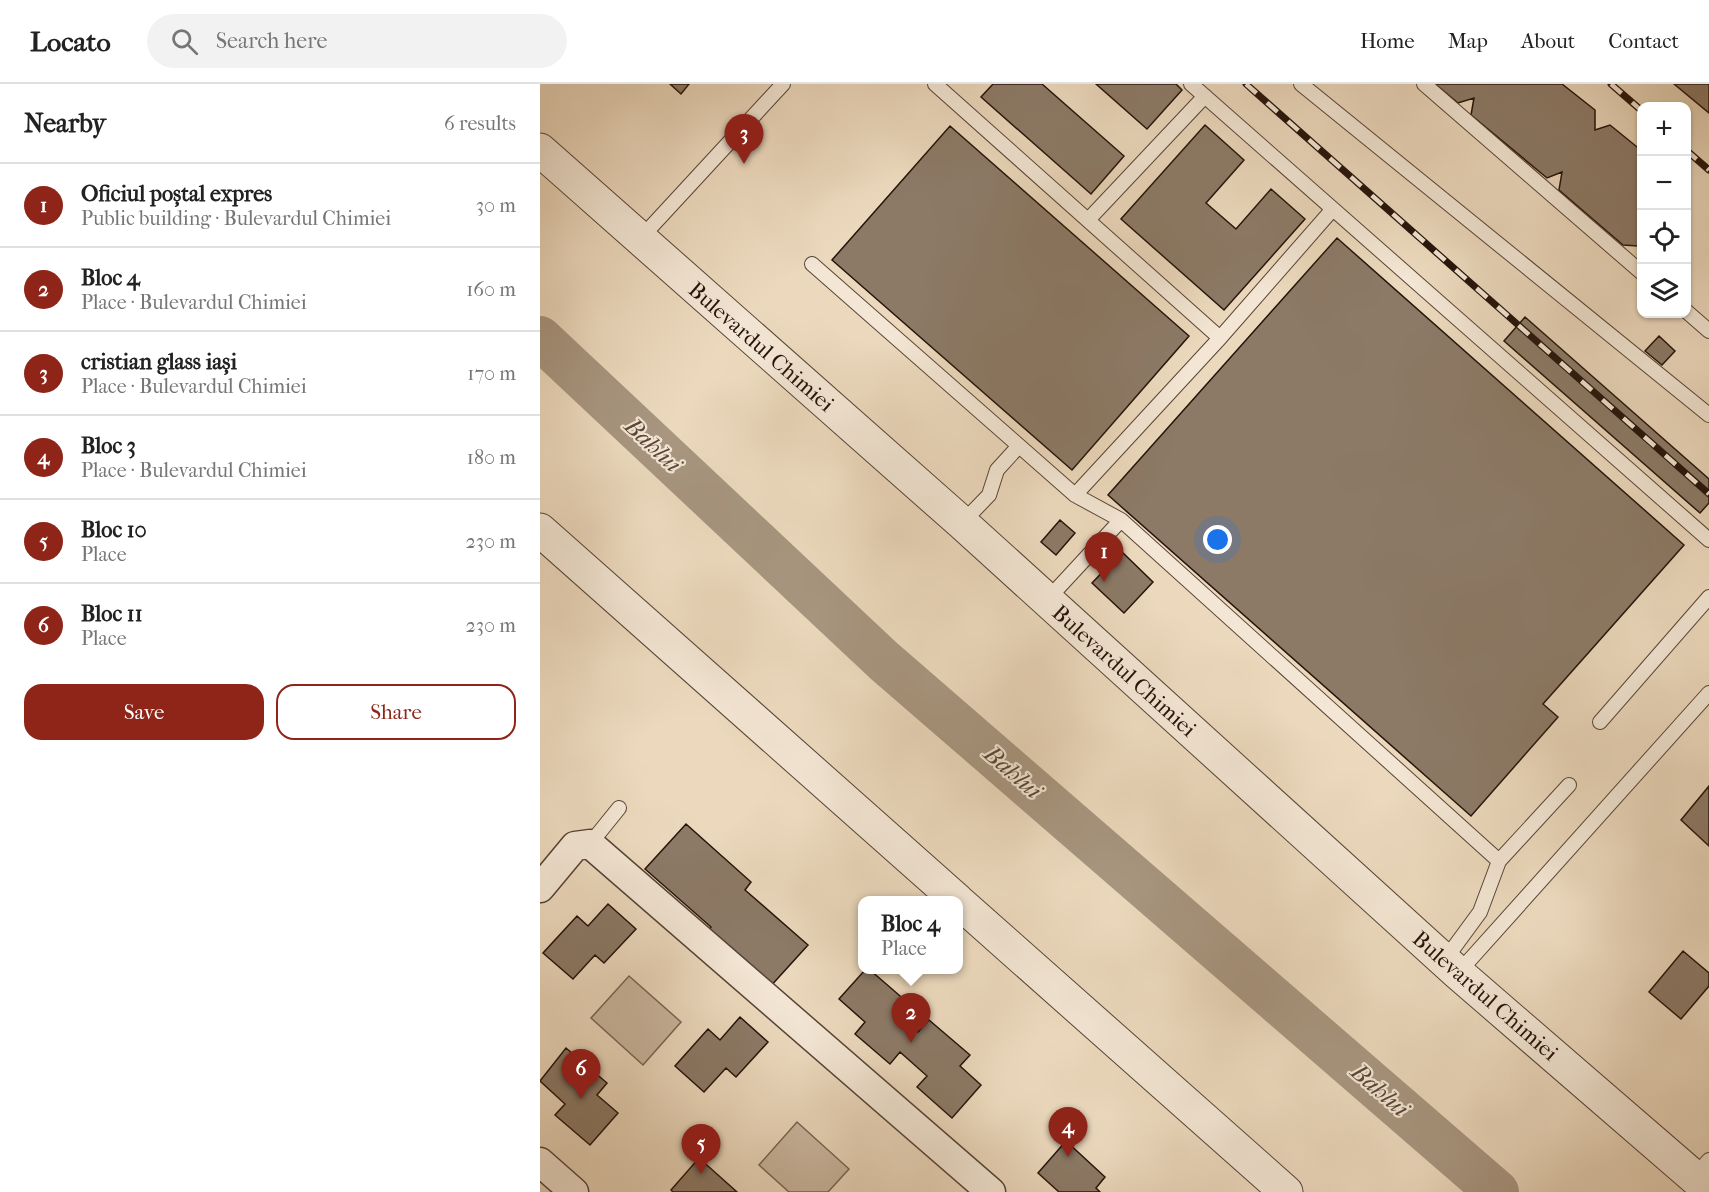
<!DOCTYPE html>
<meta charset="utf-8">
<style>
body{margin:0;font-family:"IM FELL French Canon",serif;background:#f2f2f2;color:#222}
.controls{position:absolute;right:18px;top:18px;display:grid;overflow:hidden;border-radius:12px;box-shadow:0 2px 4px #0004}
.controls button{width:54px;height:54px;display:grid;place-items:center;padding:0;border:0;border-bottom:2px solid #e0e0e0;background:#fff;color:#222;font:30px sans-serif}
.you{position:absolute;left:678px;top:456px;width:21px;height:21px;margin:-15px;border:4px solid #fff;border-radius:50%;background:#1a73e8;box-shadow:0 0 0 9px #1a73e833}
.badge{display:grid;place-items:center;width:39px;height:39px;border-radius:50%;background:#8f2418;color:#fff;font-size:20px;font-weight:700}
.pin{position:absolute;translate:-50% -50px;filter:drop-shadow(0 2px 3px #0008)}
.pin::after{content:'';position:absolute;top:32px;width:21px;height:18px;background:inherit;clip-path:polygon(0 0,100% 0,50% 100%)}
.popup{position:absolute;left:318px;top:812px;width:105px;height:78px;box-sizing:border-box;display:grid;place-content:center;border-radius:12px;background:#fff;filter:drop-shadow(0 2px 4px #0005);font-size:20px;white-space:nowrap;color:#767676}
.popup b{font-size:22px;color:#222}
.popup::after{content:'';position:absolute;left:50%;top:100%;margin-left:-12px;border:12px solid transparent;border-top-color:#fff}
.list{margin:0;padding:0;list-style:none}
h2{display:flex;justify-content:space-between;align-items:center;height:78px;margin:0;padding:0 24px;font-size:26px}
h2 small{font-size:20px;font-weight:400;color:#767676}
.list li{display:grid;grid-template-columns:39px 1fr auto;gap:18px;align-items:center;box-sizing:border-box;height:84px;padding:0 24px;border-top:2px solid #e0e0e0}
.list b{display:block;font-size:22px;white-space:nowrap}
.list p{margin:0;font-size:20px;white-space:nowrap;color:#767676}
.list em{font-size:20px;font-style:normal;color:#767676}
.actions{display:flex;gap:12px;padding:18px 24px}
.actions a{flex:1;padding:14px 0;border:2px solid #8f2418;border-radius:18px;text-align:center;font-size:21px;color:#8f2418}
.actions .main{background:#8f2418;color:#fff}
.icon{flex:none;width:33px;height:33px;fill:none;stroke:currentColor;stroke-width:2;stroke-linecap:round;stroke-linejoin:round}
.map{position:relative;flex:none;width:1169px;height:1108px;overflow:hidden}
header{display:flex;align-items:center;gap:36px;box-sizing:border-box;height:84px;padding:0 30px;background:#fff;border-bottom:2px solid #e0e0e0}
header strong{font-size:28px}
nav{display:flex;gap:33px;margin-inline-start:auto;font-size:21px}
.search{width:420px;height:54px;background:#f2f2f2;display:flex;align-items:center;gap:15px;box-sizing:border-box;padding:0 21px;border-radius:33px;color:#767676;font-size:22px}
main{display:flex}
aside{flex:1;background:#fff}
.map>svg:first-child{display:block}
</style>
<header>
<strong>Locato</strong>
<div class="search"><svg class="icon" aria-label="search" viewBox="0 0 24 24"><circle cx="10" cy="10" r="6"/><path d="M15 15l6 6"/></svg>Search here</div>
<nav><a>Home</a><a>Map</a><a>About</a><a>Contact</a></nav>
</header>
<main>
<aside>
<h2>Nearby<small>6 results</small></h2>
<ul class="list">
<li><span class="badge">1</span><div><b>Oficiul poștal expres</b><p>Public building · Bulevardul Chimiei</p></div><em>30 m</em></li>
<li><span class="badge">2</span><div><b>Bloc 4</b><p>Place · Bulevardul Chimiei</p></div><em>160 m</em></li>
<li><span class="badge">3</span><div><b>cristian glass iași</b><p>Place · Bulevardul Chimiei</p></div><em>170 m</em></li>
<li><span class="badge">4</span><div><b>Bloc 3</b><p>Place · Bulevardul Chimiei</p></div><em>180 m</em></li>
<li><span class="badge">5</span><div><b>Bloc 10</b><p>Place</p></div><em>230 m</em></li>
<li><span class="badge">6</span><div><b>Bloc 11</b><p>Place</p></div><em>230 m</em></li>
</ul>
<div class="actions"><a class="main">Save</a><a>Share</a></div>
</aside>
<div class="map">
<svg width="1169" height="1108" viewBox="0 0 1169 1108">
<rect width="100%" height="100%" fill="#ecd9bd"/>
<filter id="stains"><feTurbulence type="fractalNoise" baseFrequency=".00333" numOctaves="4"/><feColorMatrix values="0 0 0 0 .2 0 0 0 0 .09 0 0 0 0 .02 0 0 0 .5 -.17"/></filter>
<radialGradient id="worn" r=".72"><stop offset=".6" stop-color="#630" stop-opacity="0"/><stop offset="1" stop-color="#630" stop-opacity=".3"/></radialGradient>
<path fill="#cab79f" stroke="#786554" stroke-width="1.5" d="M89 892 141 938 103 981 51 934Z
M257 1038 309 1085 288 1108H249L219 1081Z"/>
<g fill="none" stroke-linecap="round" stroke-linejoin="round">
<path stroke="#a89680" stroke-width="44" d="M0 254 344 577 957 1108"/>
</g>
<path fill="#8c7a67" stroke="#25130a" stroke-width="1.5" d="M130 0H149L141 10Z
M453 0H502L584 72 551 110 441 13Z
M556 0H636L642 6 607 45Z
M895 0H1022L1055 26V46L1070 41 1102 67V158L1098 162 1083 161 1019 106 1022 88 1007 94 931 31 934 14 918 19Z
M1134 0H1169V29Z
M665 41 704 76 666 119 696 145 731 105 765 135 684 226 581 135Z
M410 42 649 252 532 386 292 176Z
M797 154 1144 461 1003 620 1018 633 931 732 568 411Z
M985 233 1169 395V419L1160 429 964 257Z
M1119 252 1135 267 1122 281 1105 267Z
M520 436 535 449 516 471 501 458Z
M582 468 613 498 584 529 552 499Z
M1169 702V762L1141 736Z
M146 740 211 798 205 806 268 861 229 904 166 850 171 843 105 785Z
M68 820 96 845 64 879 55 871 33 895 3 869 37 832 48 842Z
M1143 867 1169 889V902L1141 935 1109 908Z
M325 886H330L367 918 357 929 378 948 389 936 430 971 420 982 441 1001 412 1034 377 1003 387 992 360 968 350 980 315 950 325 938 299 915Z
M200 933 228 958 196 993 186 984 164 1008 135 982 168 945 180 956Z
M26 964 67 999 57 1011 78 1029 50 1061 15 1031 25 1020 0 997Z
M526 1057 565 1093 556 1104 560 1108H519L498 1089Z
M159 1074 197 1108H133L131 1106Z"/>
<g fill="none" stroke-linecap="round" stroke-linejoin="round">
<defs>
<path id="service" d="M395 0 680 254
M651 0 1169 456
M761 0 1169 331
M884 0 1102 189
M548 136 665 12
M99 156 243 0
M272 180 535 411 581 436 959 777 1029 701
M1146 227 1169 247
M535 411 680 254 792 126
M422 439 449 411 457 386 478 363
M507 516 581 436
M1060 638 1169 513
M50 760 79 724
M904 877 940 828 959 777
M918 889 1169 609
M1154 1093 1169 1076"/>
<path id="minor" d="M0 804 35 762 50 760 451 1108
M0 1078 34 1108"/>
<path id="tertiary" d="M0 66 422 439 918 889 1169 1106
M0 446 417 816
M419 818 746 1108"/>
</defs>
<use href="#service" stroke="#574437" stroke-width="16"/>
<use href="#minor" stroke="#574437" stroke-width="31"/>
<use href="#tertiary" stroke="#574437" stroke-width="35"/>
<use href="#service" stroke="#f3e6d4" stroke-width="14"/>
<use href="#minor" stroke="#f3e6d4" stroke-width="28"/>
<use href="#tertiary" stroke="#f3e6d4" stroke-width="33"/>
<defs>
<path id="rail" d="M706 0 1169 410
M1071 0 1102 27
M1146 66 1169 86"/>
</defs>
<use href="#rail" stroke="#25130a" stroke-width="7"/>
<use href="#rail" stroke="#f3e6d4" stroke-width="4.5" stroke-dasharray="14" stroke-linecap="butt"/>
</g>
<g text-anchor="middle" dominant-baseline="central" stroke-width="4.5" stroke-linejoin="round" paint-order="stroke">
<g font-size="22" fill="#25130a" stroke="#f3e6d4">
<text transform="translate(221 263) rotate(41)">Bulevardul Chimiei</text>
<text transform="translate(584 587) rotate(42)">Bulevardul Chimiei</text>
<text transform="translate(945 912) rotate(41)">Bulevardul Chimiei</text>
</g>
<g font-size="24" font-style="italic" fill="#594739" stroke="#f3e6d4">
<text transform="translate(113 361) rotate(43)">Bahlui</text>
<text transform="translate(473 688) rotate(41)">Bahlui</text>
<text transform="translate(840 1006) rotate(41)">Bahlui</text>
</g>
</g>
<rect width="100%" height="100%" filter="url(#stains)"/>
<rect width="100%" height="100%" fill="url(#worn)"/>
</svg>
<div class="controls">
<button>+</button>
<button>−</button>
<button><svg class="icon" aria-label="locate" viewBox="0 0 24 24"><circle cx="12" cy="12" r="6"/><path d="M12 2v4M12 18v4M2 12h4M18 12h4"/></svg></button>
<button><svg class="icon" aria-label="layers" viewBox="0 0 24 24"><path d="M12 4l9 5-9 5-9-5zM3 14l9 5 9-5"/></svg></button>
</div>
<div class="you"></div>
<div class="pin badge" style="left:564px;top:498px">1</div>
<div class="pin badge" style="left:371px;top:959px">2</div>
<div class="popup"><b>Bloc 4</b>Place</div>
<div class="pin badge" style="left:204px;top:80px">3</div>
<div class="pin badge" style="left:528px;top:1073px">4</div>
<div class="pin badge" style="left:161px;top:1090px">5</div>
<div class="pin badge" style="left:41px;top:1015px">6</div>
</div>
</main>
